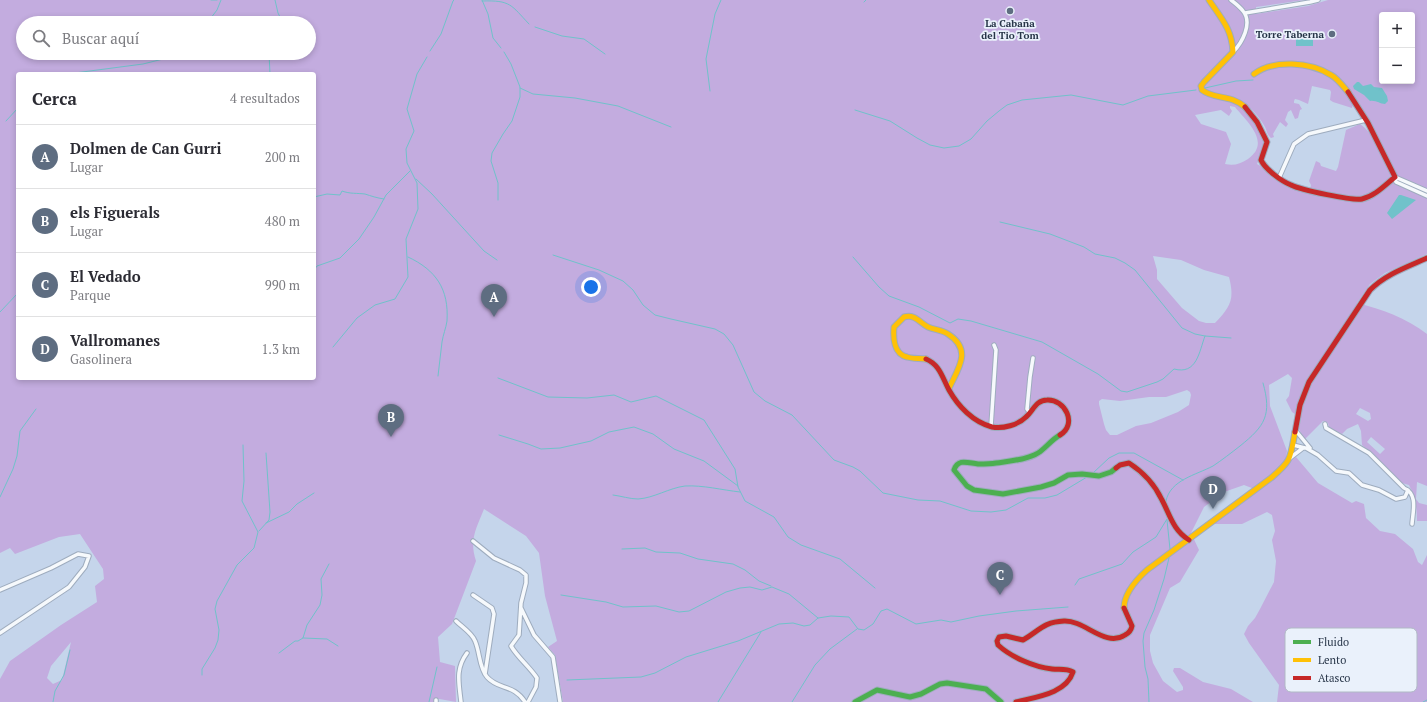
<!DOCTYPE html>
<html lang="es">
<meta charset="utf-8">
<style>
body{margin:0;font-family:"PT Serif",serif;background:#f2f2f3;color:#2b2b33}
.controls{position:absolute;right:12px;top:12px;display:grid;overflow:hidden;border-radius:4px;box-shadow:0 2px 6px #0003}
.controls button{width:36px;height:36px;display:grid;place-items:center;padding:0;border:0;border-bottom:1px solid #e1e1e2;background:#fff;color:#2b2b33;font:20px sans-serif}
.you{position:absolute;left:591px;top:287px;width:14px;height:14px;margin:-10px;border:3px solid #fff;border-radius:50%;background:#1a73e8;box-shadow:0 0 0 6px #1a73e833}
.badge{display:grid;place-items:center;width:26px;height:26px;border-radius:50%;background:#5e6d81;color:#fff;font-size:13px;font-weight:700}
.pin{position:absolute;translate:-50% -33px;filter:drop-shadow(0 1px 2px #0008)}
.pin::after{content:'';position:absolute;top:21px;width:14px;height:12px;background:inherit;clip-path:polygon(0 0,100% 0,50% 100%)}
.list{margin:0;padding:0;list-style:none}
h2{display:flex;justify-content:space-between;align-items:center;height:52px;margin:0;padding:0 16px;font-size:17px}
h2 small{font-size:13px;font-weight:400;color:#7c7c81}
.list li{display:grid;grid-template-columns:26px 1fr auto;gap:12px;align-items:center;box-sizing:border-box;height:64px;padding:0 16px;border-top:1px solid #e1e1e2}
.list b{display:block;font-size:15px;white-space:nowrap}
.list p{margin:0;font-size:13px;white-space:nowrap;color:#7c7c81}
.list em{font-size:13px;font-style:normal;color:#7c7c81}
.icon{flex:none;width:22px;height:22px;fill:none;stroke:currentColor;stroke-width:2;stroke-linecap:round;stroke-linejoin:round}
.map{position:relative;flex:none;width:1427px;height:702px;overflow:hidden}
.search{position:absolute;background:#fff;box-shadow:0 2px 6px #0003;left:16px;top:16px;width:300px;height:44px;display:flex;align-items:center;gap:10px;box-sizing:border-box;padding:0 14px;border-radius:22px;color:#7c7c81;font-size:15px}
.panel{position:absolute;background:#fff;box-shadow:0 2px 6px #0003;left:16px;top:72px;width:300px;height:308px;border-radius:4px}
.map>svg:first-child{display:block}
</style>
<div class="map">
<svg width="1427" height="702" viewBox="0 0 1427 702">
<rect width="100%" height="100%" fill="#c5d5eb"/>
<path fill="#c3acdf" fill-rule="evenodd" d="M0 0H1304L1256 7V14L1308 6 1328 0H1427V190L1400 178 1397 175 1367 121 1364 122 1354 101 1352 108 1333 102 1330 100 1331 92 1330 90 1312 86 1308 104 1299 100 1295 99 1294 101V103L1299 104 1302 109 1300 110 1298 118 1295 119 1291 110 1288 112 1285 120 1288 124 1286 127 1280 122 1273 134 1274 137 1271 138C1267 135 1267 131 1265 127 1261 119 1252 109 1245 103L1243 107C1250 116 1265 130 1265 142 1265 150 1260 157 1257 164L1309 194 1311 185 1309 181 1316 161 1320 163 1321 166 1336 171 1338 167 1346 130 1360 124C1372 132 1383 154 1389 168 1391 173 1390 178 1393 182L1427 198V254L1385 273 1370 284 1357 303C1382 309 1406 318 1427 334V486L1417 482 1416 499 1419 503 1427 505V521H1417C1417 507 1415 496 1409 485L1402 483 1362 445 1361 431 1358 424 1347 429 1342 434 1329 428 1328 423 1323 421 1304 440 1299 429 1301 418 1292 412 1286 400 1289 396 1292 378 1288 374 1269 385 1270 406 1287 451 1286 457 1293 459 1296 457 1318 483 1352 503 1356 501 1364 504 1366 518 1380 531 1395 534 1413 549 1418 562 1422 565 1427 555V702H1277L1279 685 1249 643 1244 634 1248 626 1255 618 1260 609 1274 582 1276 561 1272 540 1275 531 1272 515 1267 512 1242 524H1213L1257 490 1244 485 1224 492 1204 507 1191 533 1199 550 1180 582 1170 588 1150 635V651L1153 663 1163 681 1177 692 1183 690V687L1173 671 1174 668H1180L1203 682 1231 689 1253 702H563L555 655 548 647 557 641 545 596 539 553 526 536 484 509C476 529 469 540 476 561L452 624 438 637 440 662 455 666 456 702 434 698V702H0V679L10 661 61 625 97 602 95 586 104 579 103 569 80 534 59 537 15 554 10 548 0 553ZM1382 15H1412V81H1382ZM23 23H309V53H23ZM18 74H314V378H18ZM1230 106 1235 107C1246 121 1272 142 1248 159 1240 164 1234 166 1225 164L1231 144 1226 132 1201 124 1195 115 1221 110 1229 116 1232 111 1230 108ZM1153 256 1181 260 1204 270 1229 277C1235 300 1230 307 1215 323H1206L1199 321 1182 308 1157 279V270ZM1187 390 1190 392 1191 395 1189 405 1178 412 1151 423 1136 426 1117 435H1110L1106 430 1104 424 1099 404V401L1102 399 1120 401 1149 397H1166ZM1360 408 1370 413 1371 419 1368 421 1356 414ZM1371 437 1385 449 1380 454 1367 442ZM71 642 62 680 53 684 47 678 51 666Z"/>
<path fill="#70c2ca" d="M1296 37 1313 38V46H1296Z
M1357 82H1359L1363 86 1371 84 1374 87 1382 88 1387 96 1388 101 1385 104C1380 104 1376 100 1370 101L1364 95 1354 89 1353 86Z
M1399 195H1401L1416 200 1392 219 1387 213Z"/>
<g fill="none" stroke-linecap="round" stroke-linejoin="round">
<path stroke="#70c2ca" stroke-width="1" d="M211 0H217
M275 0 278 13 283 23
M482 0 488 14 493 38 501 48
M482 1C511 0 511 5 529 24
M864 2 866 0
M207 23 217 10 221 0
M535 27 562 36 584 39 605 54
M430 51 441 34 453 1 454 0
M269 53 270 74
M67 74 143 64 163 59 169 53
M520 88 533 94 575 98 618 106 671 127
M1205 88 1236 81 1253 80
M710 91 706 59 715 14 721 0
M855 110 890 121 917 138 930 145 944 148 959 146 971 139 987 121 999 111 1007 105 1022 100 1071 95 1123 105 1148 96 1196 90
M6 121 18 108
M416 179 432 194 484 251 497 260
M314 197 327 194 340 195 342 191C350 194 357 193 365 194 371 196 377 198 384 199
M498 200V183L491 161 492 153 503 134 512 121 520 97V87L511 64 504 52
M1000 222 1050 234 1084 247 1095 254 1115 258 1125 263 1135 270 1182 328 1195 334 1205 336 1231 338
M553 255 599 270 623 281 633 290 643 305 655 315 671 319 715 329 724 334 733 345 754 392 765 401 792 415 834 460 853 467 860 471 883 493 918 500 940 501 971 511 991 512 1006 510 1028 498H1045L1057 495 1087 477
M408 257C436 270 449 289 447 321 446 328 443 335 442 342 441 353 439 365 438 376
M853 257 879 287 889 296 919 307 950 323 958 319 971 321 1042 342 1098 374 1121 391 1127 392 1157 382 1163 379 1174 369C1197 375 1199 352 1205 336
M314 270 317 266 340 258 359 239 374 217 386 195 410 171
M0 312 18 293
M333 347 357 318 375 305 395 299 408 277 406 239 418 209 417 183 407 163 406 149 414 131 407 109 417 74 427 57
M498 378 548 397 587 398 614 395 631 402 656 396 704 420 735 469 738 487 745 501 774 517 788 537 801 545 840 559 875 588
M499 435 528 444 541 449 560 448 591 441 609 432 634 427 653 434 674 449 704 461 738 486
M1093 473 1109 458 1119 453H1134L1183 480
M613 495C621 496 630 499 638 499 654 498 669 488 685 486 703 485 722 490 740 492
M0 497 13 469 17 456 20 431 36 409
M1166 501C1170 480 1196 475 1213 466 1222 460 1231 453 1240 446 1265 426 1272 415 1263 383
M1167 520 1170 549
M266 523 289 512 297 504 314 493
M259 531 269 520 270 512 266 453
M622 549 645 548 656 552 680 553 698 559 733 564 745 570 759 581 771 586
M1075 585 1079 579 1122 564 1133 552 1156 537 1167 519
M561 595 606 602 623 607 656 606 679 612 689 611 726 592 740 588 750 587 762 590 772 587 789 594 818 618
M303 638 327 639 338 646
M279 653 295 641H298L303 638 307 625 320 605 322 595 321 579 329 564
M202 675V669L215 648 218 640 219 630 215 609 217 601 237 565 254 548 258 532 242 501 244 481 243 445
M567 680 641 677 655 673 686 657 738 641 779 624 793 623 804 626 810 625 818 618 831 616 849 617 858 629 864 630 873 624 881 611 887 609 916 624 941 620 951 622 979 616 1016 611 1068 607
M53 702 55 691 64 675 70 650
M429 702 437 667
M718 702 761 632
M792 702 815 665 830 649 857 629
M1149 702 1148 679 1145 667 1143 641 1144 633 1154 610 1164 579 1169 558
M1423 702 1427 700"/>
<defs>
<path id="street" d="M1231 0C1235 3 1240 7 1243 11 1253 23 1242 43 1233 52
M1245 13 1310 2 1318 0
M1279 178 1294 144 1308 134 1366 120
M1427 191 1395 177 1396 182 1427 196
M1030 413 1027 409 1030 377 1033 358
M1325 424 1326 428 1369 453 1404 488C1418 494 1413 511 1412 524
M991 426 996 350 994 345
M1296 431 1310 448
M1293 445 1305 448
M1290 458 1303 448H1306L1318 455 1336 471 1349 473 1362 485 1379 490 1396 499 1405 497 1408 490
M473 541 494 558 520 570 526 575V583L521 603 519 635 511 646C518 658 529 666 537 678L536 687 528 702
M0 590 51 568 78 554 89 556 85 567 69 587 0 633
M473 595 492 608 494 614 485 674
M521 608 534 635 553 657 560 702
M456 621C462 627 472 633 475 641 480 652 479 668 487 677 498 690 514 684 525 702
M436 702V700
M461 702C459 683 455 669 467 653"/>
<path id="fast" d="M1060 435C1051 440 1046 448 1038 453 1027 460 1009 461 996 463 990 464 984 464 978 464 968 463 958 458 954 470L967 486 974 490 1003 494 1041 487 1054 483 1068 475 1082 474 1099 476 1111 472 1116 468
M855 702 877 690 910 697 921 694 940 684 947 683 986 689 1001 702"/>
<path id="slow" d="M1209 0C1221 18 1232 29 1233 52L1204 82 1201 86 1202 90C1215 100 1230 94 1245 107
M1254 74C1274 59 1310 62 1331 75 1337 78 1343 86 1348 92
M926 359C919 358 913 359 907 357 894 354 893 338 894 327L904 317C915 314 919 322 928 327 935 330 942 330 948 334 973 350 958 369 949 388
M1124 608C1124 593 1136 580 1147 570L1271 478C1292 460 1290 459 1295 432"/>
<path id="jam" d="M1245 107 1257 122 1267 142 1261 160C1265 169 1281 181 1291 185 1301 190 1353 201 1362 199 1375 196 1385 185 1395 177L1368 123 1348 92
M926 359C940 365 942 377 949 390 958 406 973 422 992 427 1003 429 1018 425 1026 417 1033 411 1036 400 1047 400 1065 399 1078 424 1060 435
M1295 432 1300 405 1309 382 1370 290C1386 274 1407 267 1427 258
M1116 468 1120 465 1129 463C1143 472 1155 485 1162 500 1170 515 1173 530 1189 540
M1016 702C1035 697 1066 694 1073 672 1066 668 1059 670 1052 669 1034 667 1011 657 998 645L997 641 999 637 1006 636 1023 640C1039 631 1043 622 1064 621 1085 620 1105 648 1125 635 1129 633 1131 631 1132 626L1124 608"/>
</defs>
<use href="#street" stroke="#9eacbe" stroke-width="5.5"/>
<use href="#fast" stroke="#9eacbe" stroke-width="7"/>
<use href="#slow" stroke="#9eacbe" stroke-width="7"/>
<use href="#jam" stroke="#9eacbe" stroke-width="7"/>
<use href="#street" stroke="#f6f9fc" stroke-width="3.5"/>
<use href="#fast" stroke="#4caf50" stroke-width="5"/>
<use href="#slow" stroke="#ffc107" stroke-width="5"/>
<use href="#jam" stroke="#c62828" stroke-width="5"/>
</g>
<g fill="#5e6d81" stroke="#eaf1fb" stroke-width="1.5">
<circle cx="1010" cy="11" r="4"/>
<circle cx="1332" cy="34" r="4"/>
</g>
<g text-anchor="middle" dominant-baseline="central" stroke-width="3.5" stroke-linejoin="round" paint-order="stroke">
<g font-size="10" font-weight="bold" fill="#273548" stroke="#eaf1fb">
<text x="1010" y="23">La Cabaña<tspan x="1010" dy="12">del Tio Tom</tspan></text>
<text x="1324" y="34" text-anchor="end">Torre Taberna</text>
</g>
</g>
<rect x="1285" y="628" width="132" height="64" rx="6" fill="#eaf1fb" stroke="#b0b9c5" stroke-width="1"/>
<rect x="1293" y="640" width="18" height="4" fill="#4caf50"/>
<rect x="1293" y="658" width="18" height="4" fill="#ffc107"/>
<rect x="1293" y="676" width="18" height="4" fill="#c62828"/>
<g font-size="11" fill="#273548">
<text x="1318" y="646">Fluido</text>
<text x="1318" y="664">Lento</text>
<text x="1318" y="682">Atasco</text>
</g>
</svg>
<div class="controls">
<button>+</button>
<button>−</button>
</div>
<div class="you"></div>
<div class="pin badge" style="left:494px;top:317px">A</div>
<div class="pin badge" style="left:391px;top:437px">B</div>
<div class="pin badge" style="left:1000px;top:595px">C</div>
<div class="pin badge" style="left:1213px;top:509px">D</div>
<div class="search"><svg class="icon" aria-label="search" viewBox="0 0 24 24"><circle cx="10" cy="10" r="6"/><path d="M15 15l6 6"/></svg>Buscar aquí</div>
<section class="panel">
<h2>Cerca<small>4 resultados</small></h2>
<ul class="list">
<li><span class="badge">A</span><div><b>Dolmen de Can Gurri</b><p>Lugar</p></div><em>200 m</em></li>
<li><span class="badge">B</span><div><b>els Figuerals</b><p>Lugar</p></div><em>480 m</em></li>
<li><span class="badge">C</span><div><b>El Vedado</b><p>Parque</p></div><em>990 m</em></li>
<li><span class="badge">D</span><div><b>Vallromanes</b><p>Gasolinera</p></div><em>1.3 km</em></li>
</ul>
</section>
</div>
